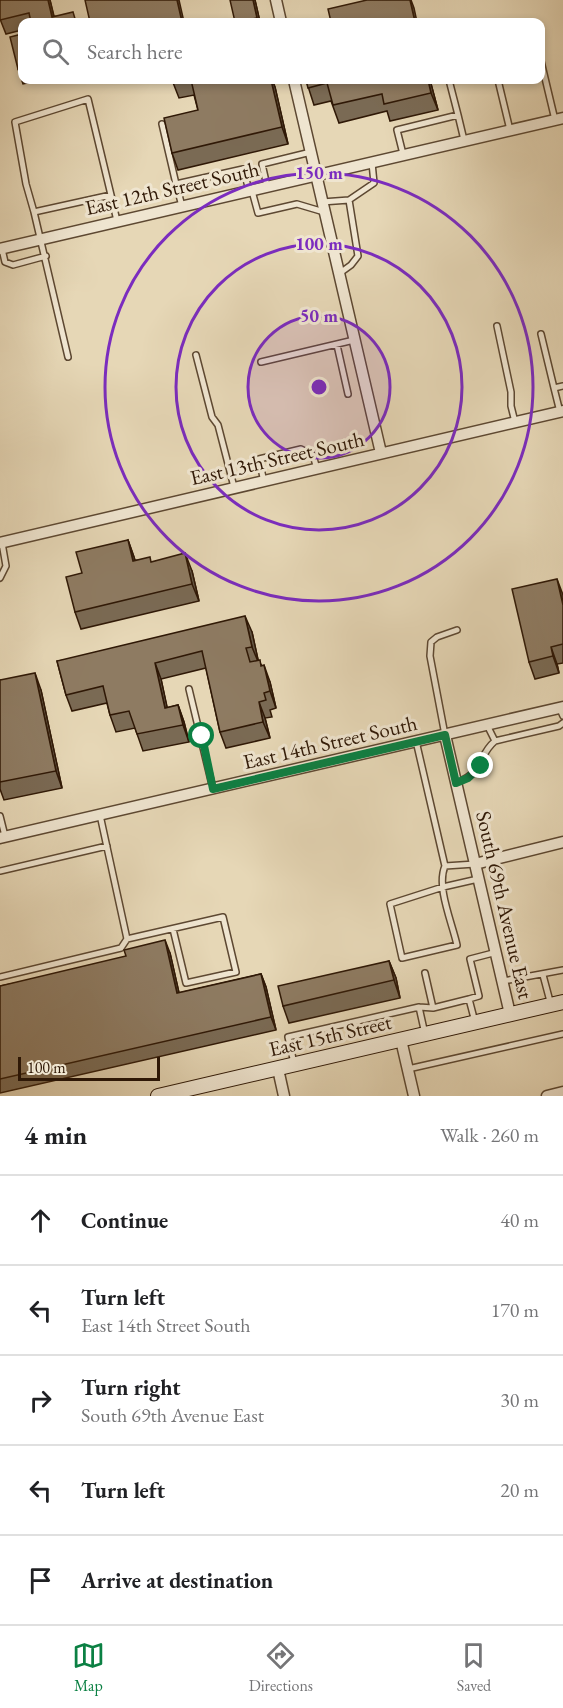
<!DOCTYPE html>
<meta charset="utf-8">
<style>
body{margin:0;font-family:"EB Garamond",serif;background:#f6f6f6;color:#202124}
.scale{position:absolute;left:18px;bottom:15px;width:142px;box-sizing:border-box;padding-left:6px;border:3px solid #2f1806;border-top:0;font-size:16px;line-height:21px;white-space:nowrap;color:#2f1806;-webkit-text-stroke:4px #efe5d0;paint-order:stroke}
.stop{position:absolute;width:18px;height:18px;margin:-14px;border:4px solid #0b8043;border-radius:50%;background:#fff}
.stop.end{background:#0b8043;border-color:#fff;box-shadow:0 2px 6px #0008}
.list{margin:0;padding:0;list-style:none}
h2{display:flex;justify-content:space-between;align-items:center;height:78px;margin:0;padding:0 24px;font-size:26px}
h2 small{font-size:20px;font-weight:400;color:#757577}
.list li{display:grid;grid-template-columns:39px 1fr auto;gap:18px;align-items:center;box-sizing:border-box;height:90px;padding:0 24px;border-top:2px solid #e0e0e0}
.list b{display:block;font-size:22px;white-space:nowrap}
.list p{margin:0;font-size:20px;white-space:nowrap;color:#757577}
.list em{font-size:20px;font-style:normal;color:#757577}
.icon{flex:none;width:33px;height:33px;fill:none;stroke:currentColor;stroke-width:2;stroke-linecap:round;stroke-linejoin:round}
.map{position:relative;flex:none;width:563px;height:1096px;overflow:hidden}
.search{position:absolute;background:#fff;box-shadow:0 3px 9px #0003;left:18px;right:18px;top:18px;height:66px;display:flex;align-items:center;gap:15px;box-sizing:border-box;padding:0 21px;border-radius:12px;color:#757577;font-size:22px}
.sheet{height:528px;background:#fff}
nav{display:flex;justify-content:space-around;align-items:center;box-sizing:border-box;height:84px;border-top:2px solid #e0e0e0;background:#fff;font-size:16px;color:#757577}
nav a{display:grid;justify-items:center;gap:3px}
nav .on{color:#0b8043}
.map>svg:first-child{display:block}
</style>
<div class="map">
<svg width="563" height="1096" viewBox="0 0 563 1096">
<rect width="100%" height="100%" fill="#e6d7b6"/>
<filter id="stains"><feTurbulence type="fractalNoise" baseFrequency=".00333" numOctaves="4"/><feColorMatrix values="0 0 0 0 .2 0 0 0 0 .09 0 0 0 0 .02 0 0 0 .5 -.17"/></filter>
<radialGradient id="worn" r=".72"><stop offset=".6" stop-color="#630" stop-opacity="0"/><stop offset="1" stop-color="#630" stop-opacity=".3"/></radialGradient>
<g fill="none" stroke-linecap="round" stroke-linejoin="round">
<defs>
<path id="service" d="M540 57 555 120
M449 80 458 115
M498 80 510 130
M162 124 176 184
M403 154 397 130 458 115 464 140
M267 186 262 164 311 152
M252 191 258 213 297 204 324 212
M322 202 349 200 374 183 372 163
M182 206 176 184 243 169 249 190
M34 212 26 184 15 122 88 99 111 195
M2 249 5 262 13 265 46 256
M340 273 351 265 358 256 349 200
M497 326 511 392V406L515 422
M541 334 554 388
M337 345 348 394
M196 355 212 417 218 425 234 487
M68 357 34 212 111 195 117 221
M261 362 354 340
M560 412 554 388 563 386
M264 482 259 459 301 449 313 455 317 469
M0 578 6 566 2 543
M189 689 213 789
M559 707 563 716
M487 725 495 741
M445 735 430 656 431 642 437 637 457 630
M416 741 445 866C436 887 452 922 457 945L402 958 390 904 443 887 478 879
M456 783C488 769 476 757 495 741L559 726 563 723
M0 816 5 836
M445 866 475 864
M0 871 107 846
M127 939 223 917 236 972 186 983 173 929
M425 973 433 1008
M543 975 551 1005
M0 977 121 948 127 939 100 815
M503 981 563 970
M469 999 479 996 470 959 497 952
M419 1007 425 1034
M294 1063 288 1037 419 1007 433 1008 469 999 475 1022
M408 1069 563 1034"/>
<path id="minor" d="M276 0 281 22
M294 80 381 453
M0 249 563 118
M0 543 563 411
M445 735 510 1014
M0 838 563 707
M475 864 563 842
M401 1040 414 1096
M278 1069 284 1096
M547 1096 563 1092"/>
<path id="secondary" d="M158 1096 563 1002"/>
</defs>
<use href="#service" stroke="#5d4832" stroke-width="8"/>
<use href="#minor" stroke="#5d4832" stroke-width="13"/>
<use href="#secondary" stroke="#2f1806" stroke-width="16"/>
<use href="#service" stroke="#efe5d0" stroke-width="5"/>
<use href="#minor" stroke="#efe5d0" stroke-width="10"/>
<use href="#secondary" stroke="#efe5d0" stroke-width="14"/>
</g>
<path fill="#7a6a54" stroke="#2f1806" stroke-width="1.5" d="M0 0H50L54 16 77 22H22V30L6 34 0 19Z
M255 0 260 22H235Z
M22 34V80H42L23 84 18 69Z
M172 80H272L275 87 288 144 178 170 172 153 198 110 194 95 179 98Z
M306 80H430L438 110 390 121 387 111 339 123 331 101 314 105Z
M128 540 135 560 152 562 192 571 199 601 81 629 75 612 82 573Z
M563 595V663L557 664 559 673 535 679 529 662Z
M252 632 258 660 262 666 270 682 276 708 270 710 272 717 265 718 270 738 226 748 220 732 206 668 161 679 167 708 178 705 184 722 189 742 143 751 135 728 116 732 110 715 107 703 72 711 66 695 57 661Z
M0 680 41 690 62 788 4 800 0 789Z
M170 953 179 993 261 974 266 987 276 1030 0 1093V986Z
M389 961 396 978 400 998 289 1023 283 1006Z"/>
<path fill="#635645" stroke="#2f1806" stroke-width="1.5" d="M48 0H50L55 22 52 17Z
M177 0H179L184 22H182Z
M253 0H255L260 22H259L257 18Z
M410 0H411L414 8 417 22H415Z
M271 80H272L275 87 288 144 282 127Z
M428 80H430L438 110 431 93Z
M128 540 134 557 139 578 133 561Z
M185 553 192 571 199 601 192 584Z
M557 579 563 595V605Z
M245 616 252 632 259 664 252 647Z
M551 647 557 664 559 673 553 656Z
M155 663 161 679 171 725 165 708Z
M264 665 270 682 276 708 270 691Z
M35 673 41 690 62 788 56 771Z
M259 702 265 718 270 738 263 722Z
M178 705 184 722 189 742 183 725Z
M165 940 170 953 182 1006 177 993Z
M389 961 396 978 400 998 394 980Z
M261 974 266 987 276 1030 271 1017Z"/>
<path fill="#8e7b62" stroke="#2f1806" stroke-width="1.5" d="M0 0H48L52 17 73 12 76 22H31L29 13 0 20Z
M85 0H177L182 22H90Z
M230 0H253L257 18 235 22Z
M367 0H410L415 22H331L328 9Z
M22 34V68L18 69 10 37Z
M191 80H271L282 127 172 153 164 118 198 110Z
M306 80H428L431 93 384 104 382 94 333 105 327 83 308 88Z
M128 540 133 561 150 557 151 562 185 553 192 584 75 612 66 577 82 573 76 552Z
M557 579 563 605V644L551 647 553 656 529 662 512 589Z
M245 616 252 647 246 648 250 662 260 660 261 666 264 665 270 691 264 693 266 700 259 702 263 722 220 732 202 651 155 663 165 708 178 705 183 725 137 734 129 711 110 715 103 686 66 695 57 661Z
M35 673 56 771 0 782V680Z
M165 940 177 993 261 974 271 1017 0 1079V986L126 956 124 950Z
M389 961 394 980 283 1006 278 986Z"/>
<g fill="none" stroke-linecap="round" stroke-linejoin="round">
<path stroke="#0b8043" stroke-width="8" d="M202 736 213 789 445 735 456 783 468 778 481 766"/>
</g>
<circle cx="319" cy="387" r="71" fill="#7b2cbf" fill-opacity=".12"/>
<g fill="none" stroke="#7b2cbf" stroke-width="3">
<circle cx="319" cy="387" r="71"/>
<circle cx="319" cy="387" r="143"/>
<circle cx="319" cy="387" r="214"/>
</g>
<g text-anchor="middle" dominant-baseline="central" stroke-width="6" stroke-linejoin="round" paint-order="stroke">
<g font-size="21" fill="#2f1806" stroke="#efe5d0">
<text transform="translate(172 188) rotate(-13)">East 12th Street South</text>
<text transform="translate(277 458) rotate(-13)">East 13th Street South</text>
<text transform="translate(330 742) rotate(-13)">East 14th Street South</text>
<text transform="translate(505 905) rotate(77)">South 69th Avenue East</text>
<text transform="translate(330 1035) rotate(-13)">East 15th Street</text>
</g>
</g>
<circle cx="319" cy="387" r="9" fill="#7b2cbf" stroke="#efe5d0" stroke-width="3"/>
<g font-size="18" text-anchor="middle" font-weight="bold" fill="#7b2cbf" stroke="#efe5d0" stroke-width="6" stroke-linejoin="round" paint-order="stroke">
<text x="319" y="179">150 m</text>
<text x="319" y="250">100 m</text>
<text x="319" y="322">50 m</text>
</g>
<rect width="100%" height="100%" filter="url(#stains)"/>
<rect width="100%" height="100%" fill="url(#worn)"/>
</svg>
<div class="scale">100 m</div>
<div class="stop" style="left:202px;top:736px"></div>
<div class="stop end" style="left:481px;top:766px"></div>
<div class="search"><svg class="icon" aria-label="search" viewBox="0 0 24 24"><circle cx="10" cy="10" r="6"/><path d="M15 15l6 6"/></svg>Search here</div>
</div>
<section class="sheet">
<h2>4 min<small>Walk · 260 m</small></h2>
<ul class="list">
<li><svg class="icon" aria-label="ahead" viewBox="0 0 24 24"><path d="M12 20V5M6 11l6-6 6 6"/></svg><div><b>Continue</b></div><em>40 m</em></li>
<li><svg class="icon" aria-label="left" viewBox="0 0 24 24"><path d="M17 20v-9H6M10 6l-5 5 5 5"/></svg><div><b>Turn left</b><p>East 14th Street South</p></div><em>170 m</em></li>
<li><svg class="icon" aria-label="right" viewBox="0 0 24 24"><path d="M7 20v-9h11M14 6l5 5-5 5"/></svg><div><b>Turn right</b><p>South 69th Avenue East</p></div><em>30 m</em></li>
<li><svg class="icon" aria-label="left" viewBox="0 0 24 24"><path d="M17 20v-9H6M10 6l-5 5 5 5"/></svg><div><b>Turn left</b></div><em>20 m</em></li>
<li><svg class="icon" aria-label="arrive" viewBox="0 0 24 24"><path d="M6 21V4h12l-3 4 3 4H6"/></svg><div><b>Arrive at destination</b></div></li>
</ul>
</section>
<nav>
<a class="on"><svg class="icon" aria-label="map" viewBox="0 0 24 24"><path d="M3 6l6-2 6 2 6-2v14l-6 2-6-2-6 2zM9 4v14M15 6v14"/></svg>Map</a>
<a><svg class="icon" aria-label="directions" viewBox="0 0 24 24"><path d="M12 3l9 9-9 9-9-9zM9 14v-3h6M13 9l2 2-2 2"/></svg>Directions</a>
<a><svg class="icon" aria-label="saved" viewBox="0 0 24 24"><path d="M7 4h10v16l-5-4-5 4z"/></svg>Saved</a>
</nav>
